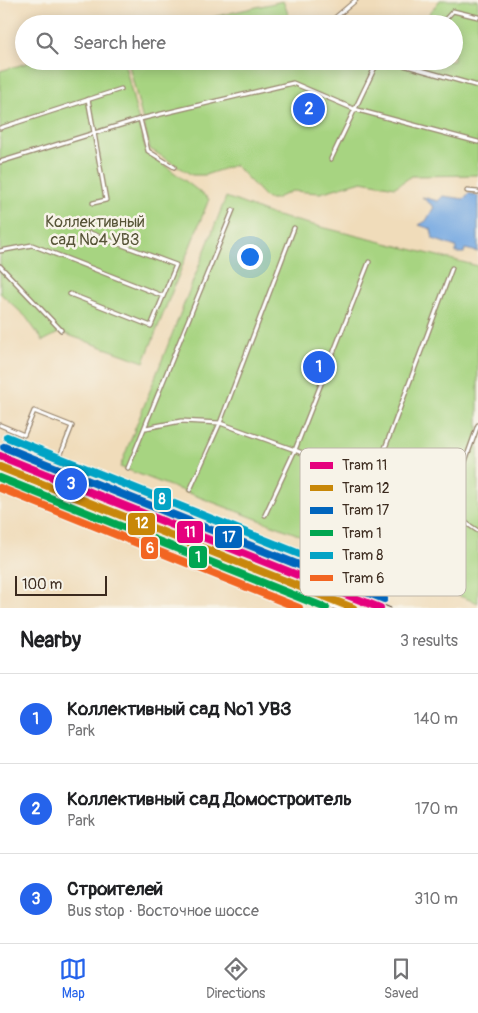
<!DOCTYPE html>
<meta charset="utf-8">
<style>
body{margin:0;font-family:Pangolin,sans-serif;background:#f6f6f6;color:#202124}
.scale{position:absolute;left:15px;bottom:12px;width:92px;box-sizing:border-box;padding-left:5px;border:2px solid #3b2a1e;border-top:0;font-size:14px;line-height:18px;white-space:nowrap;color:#3b2a1e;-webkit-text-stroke:4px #f7f3e8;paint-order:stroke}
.you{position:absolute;left:249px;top:256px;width:18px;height:18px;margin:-12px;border:4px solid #fff;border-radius:50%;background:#1a73e8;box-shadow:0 0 0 8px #1a73e833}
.badge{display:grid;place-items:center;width:32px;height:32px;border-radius:50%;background:#2563eb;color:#fff;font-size:16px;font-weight:700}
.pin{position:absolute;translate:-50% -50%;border:2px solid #fff;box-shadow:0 1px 5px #0006}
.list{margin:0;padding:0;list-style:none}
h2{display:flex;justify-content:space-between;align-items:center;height:65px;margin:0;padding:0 20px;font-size:21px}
h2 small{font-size:16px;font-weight:400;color:#757577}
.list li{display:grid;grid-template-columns:32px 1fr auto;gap:15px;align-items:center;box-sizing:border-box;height:90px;padding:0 20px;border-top:1px solid #e0e0e0}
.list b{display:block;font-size:19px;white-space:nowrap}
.list p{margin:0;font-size:16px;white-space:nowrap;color:#757577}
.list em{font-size:16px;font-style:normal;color:#757577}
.icon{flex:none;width:28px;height:28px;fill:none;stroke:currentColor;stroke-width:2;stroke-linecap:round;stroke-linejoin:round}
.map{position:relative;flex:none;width:478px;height:608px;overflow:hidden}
.search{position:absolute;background:#fff;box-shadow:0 2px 12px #0003;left:15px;right:15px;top:15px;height:55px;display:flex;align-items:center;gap:12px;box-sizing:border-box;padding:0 18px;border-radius:28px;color:#757577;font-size:19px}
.sheet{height:335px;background:#fff}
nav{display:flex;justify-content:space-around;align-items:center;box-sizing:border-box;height:70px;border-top:1px solid #e0e0e0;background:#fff;font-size:14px;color:#757577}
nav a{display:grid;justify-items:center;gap:2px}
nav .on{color:#2563eb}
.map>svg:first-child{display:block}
</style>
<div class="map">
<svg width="478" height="608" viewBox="0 0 478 608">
<rect width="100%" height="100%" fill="#f7f3e8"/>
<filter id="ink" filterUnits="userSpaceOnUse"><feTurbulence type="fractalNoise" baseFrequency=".02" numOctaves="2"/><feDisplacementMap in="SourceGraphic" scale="10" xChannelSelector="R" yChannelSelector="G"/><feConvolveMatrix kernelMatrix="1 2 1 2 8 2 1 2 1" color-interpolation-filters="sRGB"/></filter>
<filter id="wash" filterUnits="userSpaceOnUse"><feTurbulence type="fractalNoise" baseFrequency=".0096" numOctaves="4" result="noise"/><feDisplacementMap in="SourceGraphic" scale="20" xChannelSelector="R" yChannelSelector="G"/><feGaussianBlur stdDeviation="1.12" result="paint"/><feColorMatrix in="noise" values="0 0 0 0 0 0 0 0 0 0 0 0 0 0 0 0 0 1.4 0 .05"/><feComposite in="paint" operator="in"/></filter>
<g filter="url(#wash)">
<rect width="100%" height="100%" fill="#f0dcba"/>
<path fill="#a7d481" stroke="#717f50" d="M440 0H478V175L412 176 395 187 362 181 320 193 292 191 275 199H267L235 165 205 175H192L150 149 128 61H339L351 69 361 70 366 61H454V24H421Z
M283 1 292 24H182Z
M34 61H124L146 151 209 199 144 362 60 332 43 341 26 317 0 293V71Z
M226 197 273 215 478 266V603L120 467Z"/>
<path fill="#76a9e2" stroke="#586a80" d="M469 193 478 196V252L465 249 464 253H456V247L433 239 431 229 419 225 426 221 434 207 422 197 438 201 443 196 464 199Z"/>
</g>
<g filter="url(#ink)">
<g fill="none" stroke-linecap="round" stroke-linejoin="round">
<defs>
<path id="lane" d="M330 22 356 0
M441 24 453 11 478 17
M389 61 478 86
M88 99 106 200 93 203
M140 119 148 151 174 167
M0 128 121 89
M331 159 378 61
M0 162 140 119 293 83 354 109 478 142
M467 191 478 192
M0 251 32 245 163 296
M0 266 61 330
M70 294 151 326 176 265 90 233
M0 425 24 435 34 411 72 426 57 464 8 448 0 467
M146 428 181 421 220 423 295 450 428 507 457 517 478 531
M128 468 233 210
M190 490 220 423 294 228
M265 515 295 450 369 262
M345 548 372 483 452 268
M417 576 447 512 478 425"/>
<path id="primary" d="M0 471 346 608"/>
</defs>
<use href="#lane" stroke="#96836c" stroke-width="5.5"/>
<use href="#primary" stroke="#96836c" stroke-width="12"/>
<use href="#lane" stroke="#fff" stroke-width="3"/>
<use href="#primary" stroke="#fff" stroke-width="10"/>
<path stroke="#3b2a1e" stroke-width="1" d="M0 452 391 608"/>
<defs>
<path id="tram-1" d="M0 456 380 608"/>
<path id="tram-2" d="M0 467 353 608"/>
<path id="tram-3" d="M4 447 384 599"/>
<path id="tram-4" d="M0 478 326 608"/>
<path id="tram-5" d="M7 437 387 589"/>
<path id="tram-6" d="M0 488 299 608"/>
</defs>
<use href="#tram-1" stroke="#f7f3e8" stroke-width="11"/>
<use href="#tram-2" stroke="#f7f3e8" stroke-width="11"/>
<use href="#tram-3" stroke="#f7f3e8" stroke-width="11"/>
<use href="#tram-4" stroke="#f7f3e8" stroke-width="11"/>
<use href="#tram-5" stroke="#f7f3e8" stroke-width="11"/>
<use href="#tram-6" stroke="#f7f3e8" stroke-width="11"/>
<use href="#tram-1" stroke="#e5007d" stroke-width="8"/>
<use href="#tram-2" stroke="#c88708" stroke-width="8"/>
<use href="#tram-3" stroke="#0065bd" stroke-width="8"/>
<use href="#tram-4" stroke="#00a651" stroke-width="8"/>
<use href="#tram-5" stroke="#03a3c5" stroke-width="8"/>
<use href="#tram-6" stroke="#f26522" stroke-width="8"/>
</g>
</g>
<g text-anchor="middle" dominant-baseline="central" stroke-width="5" stroke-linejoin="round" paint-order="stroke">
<g font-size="16" fill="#565437" stroke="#f7f3e8">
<text x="95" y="222">Коллективный<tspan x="95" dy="18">сад №4 УВЗ</tspan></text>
</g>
</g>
<rect x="300" y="448" width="166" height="148" rx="8" fill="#f7f3e8" stroke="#bfb7ab" stroke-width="1"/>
<rect x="310" y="462" width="23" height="7" fill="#e5007d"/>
<rect x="310" y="485" width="23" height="6" fill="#c88708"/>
<rect x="310" y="507" width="23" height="7" fill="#0065bd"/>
<rect x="310" y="530" width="23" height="6" fill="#00a651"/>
<rect x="310" y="552" width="23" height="7" fill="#03a3c5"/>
<rect x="310" y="575" width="23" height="6" fill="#f26522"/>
<g font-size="14" fill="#3b2a1e">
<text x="342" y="470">Tram 11</text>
<text x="342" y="493">Tram 12</text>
<text x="342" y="515">Tram 17</text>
<text x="342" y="538">Tram 1</text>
<text x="342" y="560">Tram 8</text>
<text x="342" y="583">Tram 6</text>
</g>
<g stroke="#f7f3e8" stroke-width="2">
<rect x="153" y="487" width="19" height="24" rx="5" fill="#03a3c5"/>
<rect x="127" y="512" width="29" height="24" rx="5" fill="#c88708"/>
<rect x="176" y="520" width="28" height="24" rx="5" fill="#e5007d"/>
<rect x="214" y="525" width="29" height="24" rx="5" fill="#0065bd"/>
<rect x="140" y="536" width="19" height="24" rx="5" fill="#f26522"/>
<rect x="188" y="545" width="20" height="24" rx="5" fill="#00a651"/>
</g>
<g font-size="14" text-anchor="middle" font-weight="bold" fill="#fff">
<text x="162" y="504">8</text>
<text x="142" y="528">12</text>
<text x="190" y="537">11</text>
<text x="229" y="542">17</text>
<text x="150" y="553">6</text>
<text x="198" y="562">1</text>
</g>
</svg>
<div class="scale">100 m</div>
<div class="you"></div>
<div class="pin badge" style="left:319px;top:367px">1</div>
<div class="pin badge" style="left:309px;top:109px">2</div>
<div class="pin badge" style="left:71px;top:484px">3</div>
<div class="search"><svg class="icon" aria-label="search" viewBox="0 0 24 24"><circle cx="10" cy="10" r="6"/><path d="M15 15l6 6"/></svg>Search here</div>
</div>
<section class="sheet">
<h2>Nearby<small>3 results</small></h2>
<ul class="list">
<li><span class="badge">1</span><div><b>Коллективный сад №1 УВЗ</b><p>Park</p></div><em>140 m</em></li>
<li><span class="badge">2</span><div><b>Коллективный сад Домостроитель</b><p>Park</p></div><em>170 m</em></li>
<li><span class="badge">3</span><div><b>Строителей</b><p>Bus stop · Восточное шоссе</p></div><em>310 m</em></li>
</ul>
</section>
<nav>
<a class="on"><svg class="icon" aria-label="map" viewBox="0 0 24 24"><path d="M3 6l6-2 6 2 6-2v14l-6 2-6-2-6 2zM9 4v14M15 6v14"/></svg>Map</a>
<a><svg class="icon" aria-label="directions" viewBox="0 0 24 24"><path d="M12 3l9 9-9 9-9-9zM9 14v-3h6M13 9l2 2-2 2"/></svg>Directions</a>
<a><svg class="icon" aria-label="saved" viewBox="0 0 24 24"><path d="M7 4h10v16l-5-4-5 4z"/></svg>Saved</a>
</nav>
